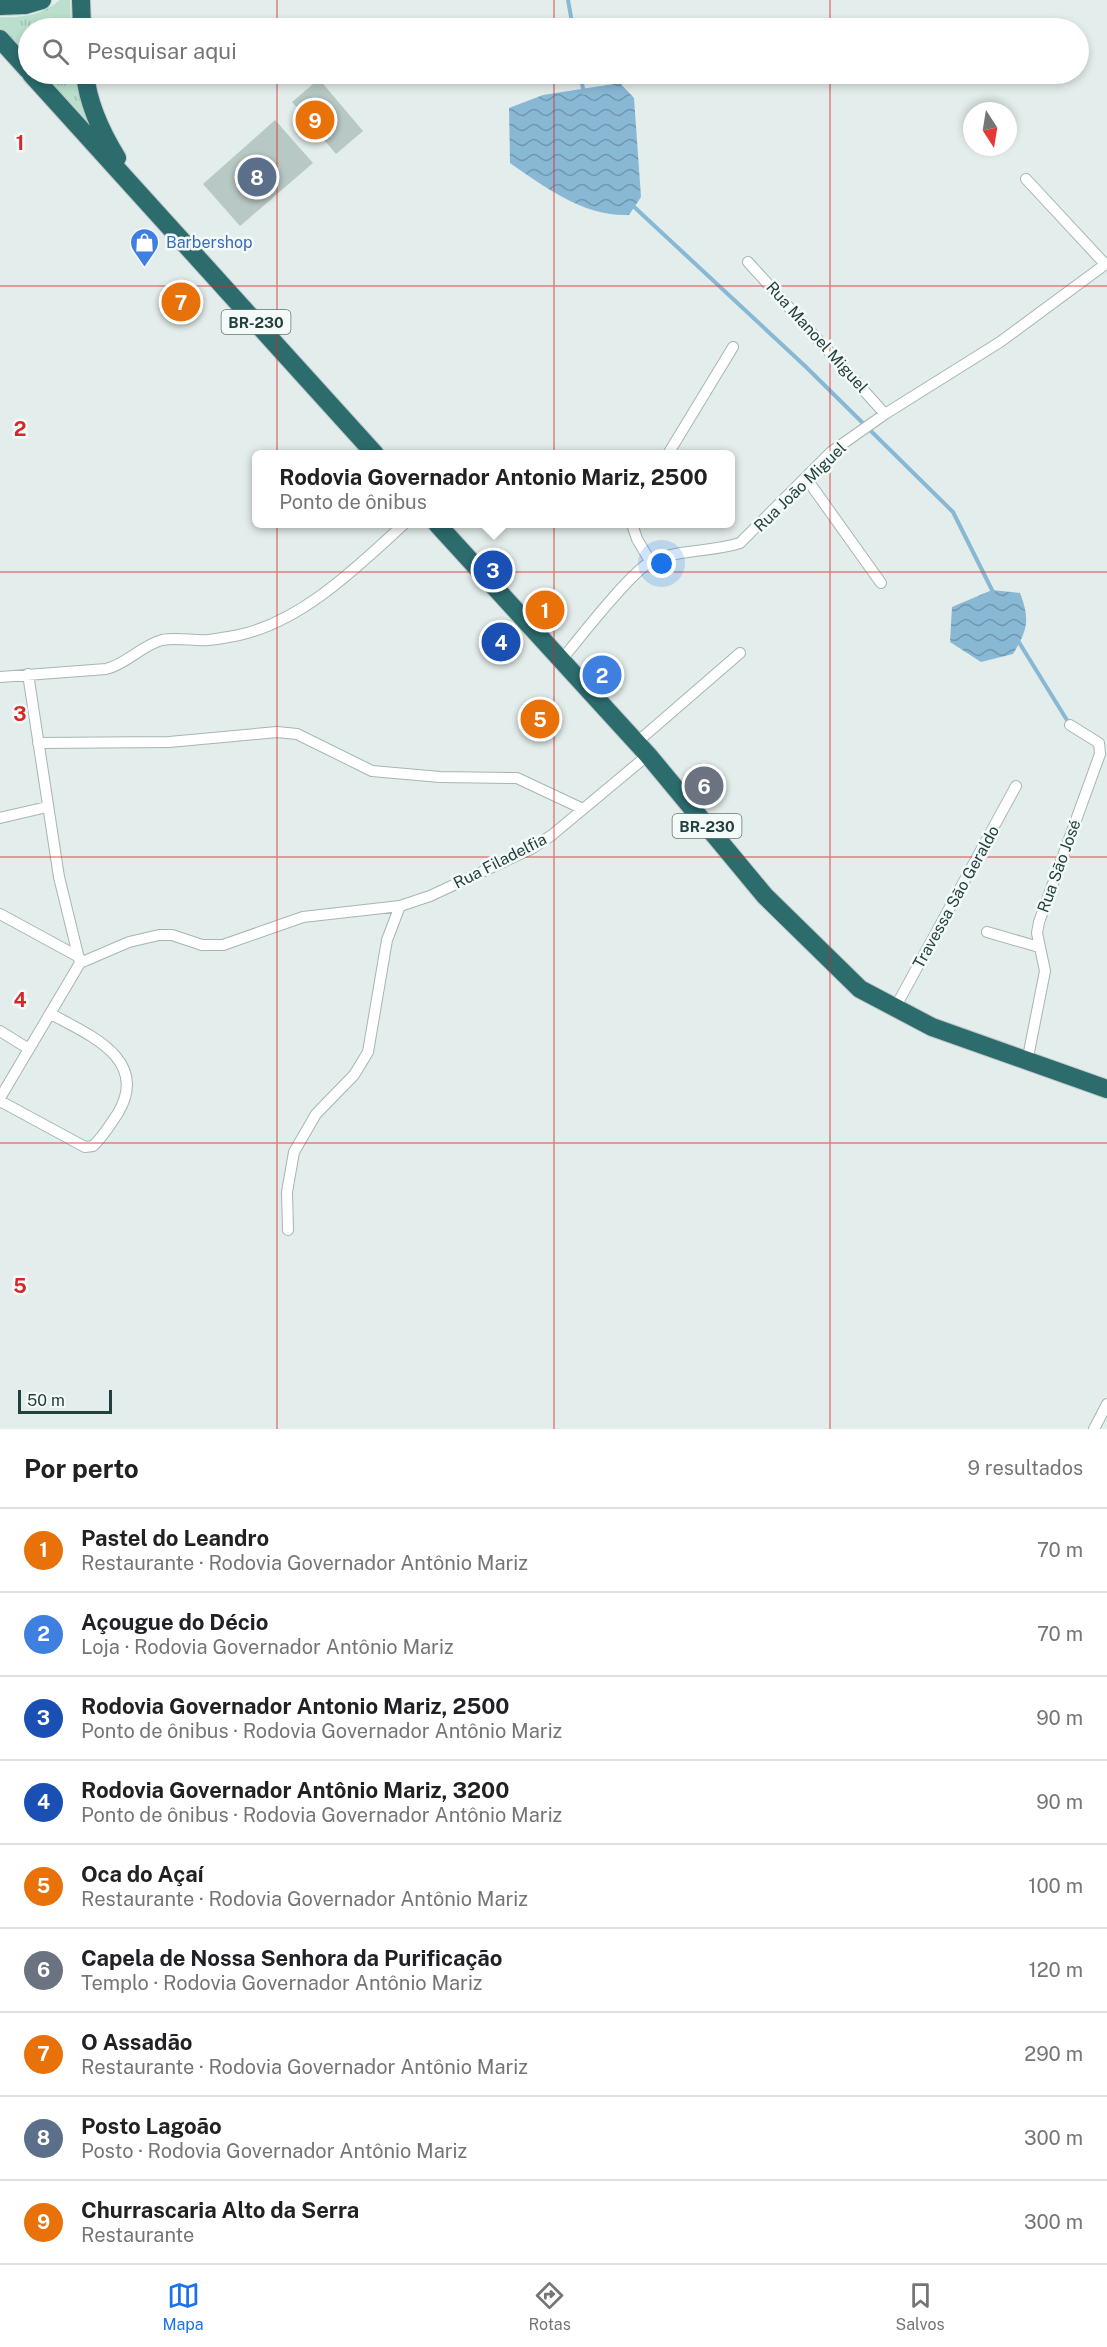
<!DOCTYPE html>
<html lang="pt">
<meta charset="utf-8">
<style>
body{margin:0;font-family:"Public Sans",sans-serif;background:#f6f6f6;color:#202124}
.compass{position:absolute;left:963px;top:102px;width:54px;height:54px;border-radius:50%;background:#fff;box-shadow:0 3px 9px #0003;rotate:168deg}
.scale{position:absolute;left:18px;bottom:15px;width:94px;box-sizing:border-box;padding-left:6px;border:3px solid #22403e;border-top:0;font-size:16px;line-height:21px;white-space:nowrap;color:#22403e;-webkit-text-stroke:4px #f4faf8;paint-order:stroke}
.you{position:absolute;left:662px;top:564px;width:21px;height:21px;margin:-15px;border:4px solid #fff;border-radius:50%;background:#1a73e8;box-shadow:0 0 0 9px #1a73e833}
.badge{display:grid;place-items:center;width:39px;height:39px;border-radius:50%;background:#1a73e8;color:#fff;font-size:20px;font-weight:700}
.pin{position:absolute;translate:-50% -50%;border:3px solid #fff;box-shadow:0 2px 6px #0006}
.popup{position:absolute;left:252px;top:450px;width:483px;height:78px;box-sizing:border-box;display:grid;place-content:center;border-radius:9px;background:#fff;filter:drop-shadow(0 2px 4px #0005);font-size:20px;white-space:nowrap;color:#757577}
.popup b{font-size:22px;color:#202124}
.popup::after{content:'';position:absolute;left:50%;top:100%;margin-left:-12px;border:12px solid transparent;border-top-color:#fff}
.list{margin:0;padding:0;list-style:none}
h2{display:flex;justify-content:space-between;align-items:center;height:78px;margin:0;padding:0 24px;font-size:26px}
h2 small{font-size:20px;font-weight:400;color:#757577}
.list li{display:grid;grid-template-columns:39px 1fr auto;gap:18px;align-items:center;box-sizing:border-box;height:84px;padding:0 24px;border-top:2px solid #e0e0e0}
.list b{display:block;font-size:22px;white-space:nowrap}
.list p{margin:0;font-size:20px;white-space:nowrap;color:#757577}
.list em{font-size:20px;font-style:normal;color:#757577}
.icon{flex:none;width:33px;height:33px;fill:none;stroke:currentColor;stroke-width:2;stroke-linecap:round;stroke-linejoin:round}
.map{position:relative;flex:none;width:1107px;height:1429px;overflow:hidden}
.search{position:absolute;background:#fff;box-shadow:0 3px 9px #0003;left:18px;right:18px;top:18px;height:66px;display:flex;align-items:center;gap:15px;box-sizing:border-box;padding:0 21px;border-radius:33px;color:#757577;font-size:22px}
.sheet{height:834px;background:#fff}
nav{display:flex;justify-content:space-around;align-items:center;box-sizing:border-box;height:84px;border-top:2px solid #e0e0e0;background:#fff;font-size:16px;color:#757577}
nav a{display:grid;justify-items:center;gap:3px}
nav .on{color:#1a73e8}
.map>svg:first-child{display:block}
</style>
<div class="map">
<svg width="1107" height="1429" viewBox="0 0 1107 1429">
<defs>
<pattern id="grass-tufts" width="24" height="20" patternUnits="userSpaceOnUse" patternTransform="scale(1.5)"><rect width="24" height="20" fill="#bbdfcd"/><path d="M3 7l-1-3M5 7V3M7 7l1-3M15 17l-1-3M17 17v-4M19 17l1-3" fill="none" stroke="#a0c0b1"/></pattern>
<pattern id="water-waves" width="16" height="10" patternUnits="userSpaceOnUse" patternTransform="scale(1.5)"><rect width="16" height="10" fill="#89b8d5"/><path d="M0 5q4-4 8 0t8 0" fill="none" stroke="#7097ae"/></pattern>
</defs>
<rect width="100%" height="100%" fill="#e3edeb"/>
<path fill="url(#grass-tufts)" d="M60 0H70L71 28H28V60L0 28V17C22 18 43 15 60 0Z
M40 74H76L92 132Z"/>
<path fill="url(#water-waves)" d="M620 83 634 98 641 197 629 215C584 217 545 187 510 163L509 108 543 95Z
M992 590 1020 593C1030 619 1028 630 1013 654L981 662 950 642 952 607Z"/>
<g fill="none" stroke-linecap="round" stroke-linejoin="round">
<path stroke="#89b8d5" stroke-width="4" d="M568 0 573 28
M580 74 584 93
M631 204 805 366 953 512 993 592
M1017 639 1070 725"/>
</g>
<path fill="#b8c8c5" d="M319 79 363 131 336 154 292 102Z
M275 120 313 163 240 226 203 184Z"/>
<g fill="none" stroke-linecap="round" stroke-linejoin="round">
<defs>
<path id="street" d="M1026 179 1105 264
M748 262 885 414
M668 454 733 347
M806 478 881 583
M632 524 637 539 650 561
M560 662C577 641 634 567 654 560 682 549 712 552 740 543L831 452 885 414 1000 342 1107 263
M28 674 59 877 80 963
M0 677 106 669C127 664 142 645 162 640 177 637 193 641 208 640 218 639 229 637 239 635 303 621 358 566 404 524
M38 743 169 742 277 732 297 734 372 771 440 777 517 778 583 809
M636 743 740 653
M0 818 47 807
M0 914 79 957
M987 932 1039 947
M895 1008 1016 786
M0 1031 29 1049
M1027 1062 1045 971 1037 933 1039 922 1100 754 1099 743 1070 725
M0 1098 80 963 129 942 159 935H172L202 945H223L303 917 400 906 430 896 531 849 552 835 648 755
M0 1101 85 1147 93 1146C103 1137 110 1125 118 1113 150 1059 89 1035 51 1014
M288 1230 287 1192 294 1152 316 1114 354 1075 368 1052 387 940 400 906
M1094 1429 1107 1404"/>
<path id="highway" d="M81 0 82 28
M0 6 25 5 42 0
M0 39 28 70
M31 74 375 454
M85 74C88 104 101 132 117 158
M437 524 648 755 765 896 860 989 932 1027 1107 1089"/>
</defs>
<use href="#street" stroke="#a5b6b4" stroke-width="12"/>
<use href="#highway" stroke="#c1cac9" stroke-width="20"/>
<use href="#street" stroke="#fff" stroke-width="10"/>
<use href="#highway" stroke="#2c6c6d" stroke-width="18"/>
</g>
<path fill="none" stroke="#d62828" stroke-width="1.5" stroke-opacity="0.55" d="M277 0V28M554 0V28M830 0V28M277 74V1429M554 74V1429M830 74V1429M0 286H1107M0 572H1107M0 857H1107M0 1143H1107"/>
<defs>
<symbol id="shop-pin" viewBox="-11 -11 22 30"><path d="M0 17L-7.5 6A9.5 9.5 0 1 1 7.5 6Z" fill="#3f7fe0" stroke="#f4faf8"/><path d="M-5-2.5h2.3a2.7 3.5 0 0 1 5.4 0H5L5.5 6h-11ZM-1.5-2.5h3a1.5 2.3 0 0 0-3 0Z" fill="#fff"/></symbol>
</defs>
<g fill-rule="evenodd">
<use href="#shop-pin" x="128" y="226" width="33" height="45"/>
</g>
<g text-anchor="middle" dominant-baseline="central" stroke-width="5" stroke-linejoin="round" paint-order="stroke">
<g fill="#f4faf8" stroke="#617876" stroke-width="1.5">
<rect x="221.5" y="310" width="69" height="24" rx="4.5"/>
<rect x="672.5" y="814" width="69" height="24" rx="4.5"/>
</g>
<g font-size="15" font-weight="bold" fill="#22403e">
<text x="256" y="322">BR-230</text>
<text x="707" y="826">BR-230</text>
</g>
<g font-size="16" fill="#366cbe" stroke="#f4faf8" text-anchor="start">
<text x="166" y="242">Barbershop</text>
</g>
<g font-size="16" fill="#22403e" stroke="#f4faf8">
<text transform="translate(817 337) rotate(48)">Rua Manoel Miguel</text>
<text transform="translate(800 487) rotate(-44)">Rua João Miguel</text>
<text transform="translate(500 861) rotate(-27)">Rua Filadelfia</text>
<text transform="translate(1059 866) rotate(-70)">Rua São José</text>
<text transform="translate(956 897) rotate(-61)">Travessa São Geraldo</text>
</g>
</g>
<g font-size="20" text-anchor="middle" font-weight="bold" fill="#d62828" stroke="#f4faf8" stroke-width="5" stroke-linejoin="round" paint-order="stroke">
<text x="20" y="150">1</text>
<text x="20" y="436">2</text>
<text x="20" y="721">3</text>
<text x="20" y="1007">4</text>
<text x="20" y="1293">5</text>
</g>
</svg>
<svg class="compass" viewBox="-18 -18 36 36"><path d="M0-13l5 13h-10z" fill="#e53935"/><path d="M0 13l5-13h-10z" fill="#757577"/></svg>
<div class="scale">50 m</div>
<div class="you"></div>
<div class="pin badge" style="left:545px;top:610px;background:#e8710a">1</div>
<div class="pin badge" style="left:602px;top:675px;background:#3f7fe0">2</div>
<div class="pin badge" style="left:493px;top:570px;background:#1a4fb4">3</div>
<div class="popup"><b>Rodovia Governador Antonio Mariz, 2500</b>Ponto de ônibus</div>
<div class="pin badge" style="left:501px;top:642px;background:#1a4fb4">4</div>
<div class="pin badge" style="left:540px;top:719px;background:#e8710a">5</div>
<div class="pin badge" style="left:704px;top:786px;background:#6b7280">6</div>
<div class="pin badge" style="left:181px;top:302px;background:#e8710a">7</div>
<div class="pin badge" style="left:257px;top:177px;background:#5c6f8a">8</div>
<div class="pin badge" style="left:315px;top:120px;background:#e8710a">9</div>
<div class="search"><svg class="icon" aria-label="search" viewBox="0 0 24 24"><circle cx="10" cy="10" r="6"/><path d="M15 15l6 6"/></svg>Pesquisar aqui</div>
</div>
<section class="sheet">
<h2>Por perto<small>9 resultados</small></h2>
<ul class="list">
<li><span class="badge" style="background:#e8710a">1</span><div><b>Pastel do Leandro</b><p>Restaurante · Rodovia Governador Antônio Mariz</p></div><em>70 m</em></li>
<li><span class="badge" style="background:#3f7fe0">2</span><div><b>Açougue do Décio</b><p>Loja · Rodovia Governador Antônio Mariz</p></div><em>70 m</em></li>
<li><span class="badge" style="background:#1a4fb4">3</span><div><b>Rodovia Governador Antonio Mariz, 2500</b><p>Ponto de ônibus · Rodovia Governador Antônio Mariz</p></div><em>90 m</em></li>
<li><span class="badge" style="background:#1a4fb4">4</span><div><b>Rodovia Governador Antônio Mariz, 3200</b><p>Ponto de ônibus · Rodovia Governador Antônio Mariz</p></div><em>90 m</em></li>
<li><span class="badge" style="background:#e8710a">5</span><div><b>Oca do Açaí</b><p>Restaurante · Rodovia Governador Antônio Mariz</p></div><em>100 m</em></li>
<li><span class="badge" style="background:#6b7280">6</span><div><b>Capela de Nossa Senhora da Purificação</b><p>Templo · Rodovia Governador Antônio Mariz</p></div><em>120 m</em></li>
<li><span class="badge" style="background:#e8710a">7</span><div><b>O Assadão</b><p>Restaurante · Rodovia Governador Antônio Mariz</p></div><em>290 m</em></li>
<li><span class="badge" style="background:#5c6f8a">8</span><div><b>Posto Lagoão</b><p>Posto · Rodovia Governador Antônio Mariz</p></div><em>300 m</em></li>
<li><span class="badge" style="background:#e8710a">9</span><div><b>Churrascaria Alto da Serra</b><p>Restaurante</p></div><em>300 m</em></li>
</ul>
</section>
<nav>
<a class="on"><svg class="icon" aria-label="map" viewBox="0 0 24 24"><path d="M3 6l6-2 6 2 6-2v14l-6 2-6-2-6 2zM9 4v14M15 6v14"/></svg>Mapa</a>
<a><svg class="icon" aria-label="directions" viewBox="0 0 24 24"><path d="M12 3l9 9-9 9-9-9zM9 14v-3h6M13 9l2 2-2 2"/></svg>Rotas</a>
<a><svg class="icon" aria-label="saved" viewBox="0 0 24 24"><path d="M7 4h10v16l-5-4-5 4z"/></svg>Salvos</a>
</nav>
